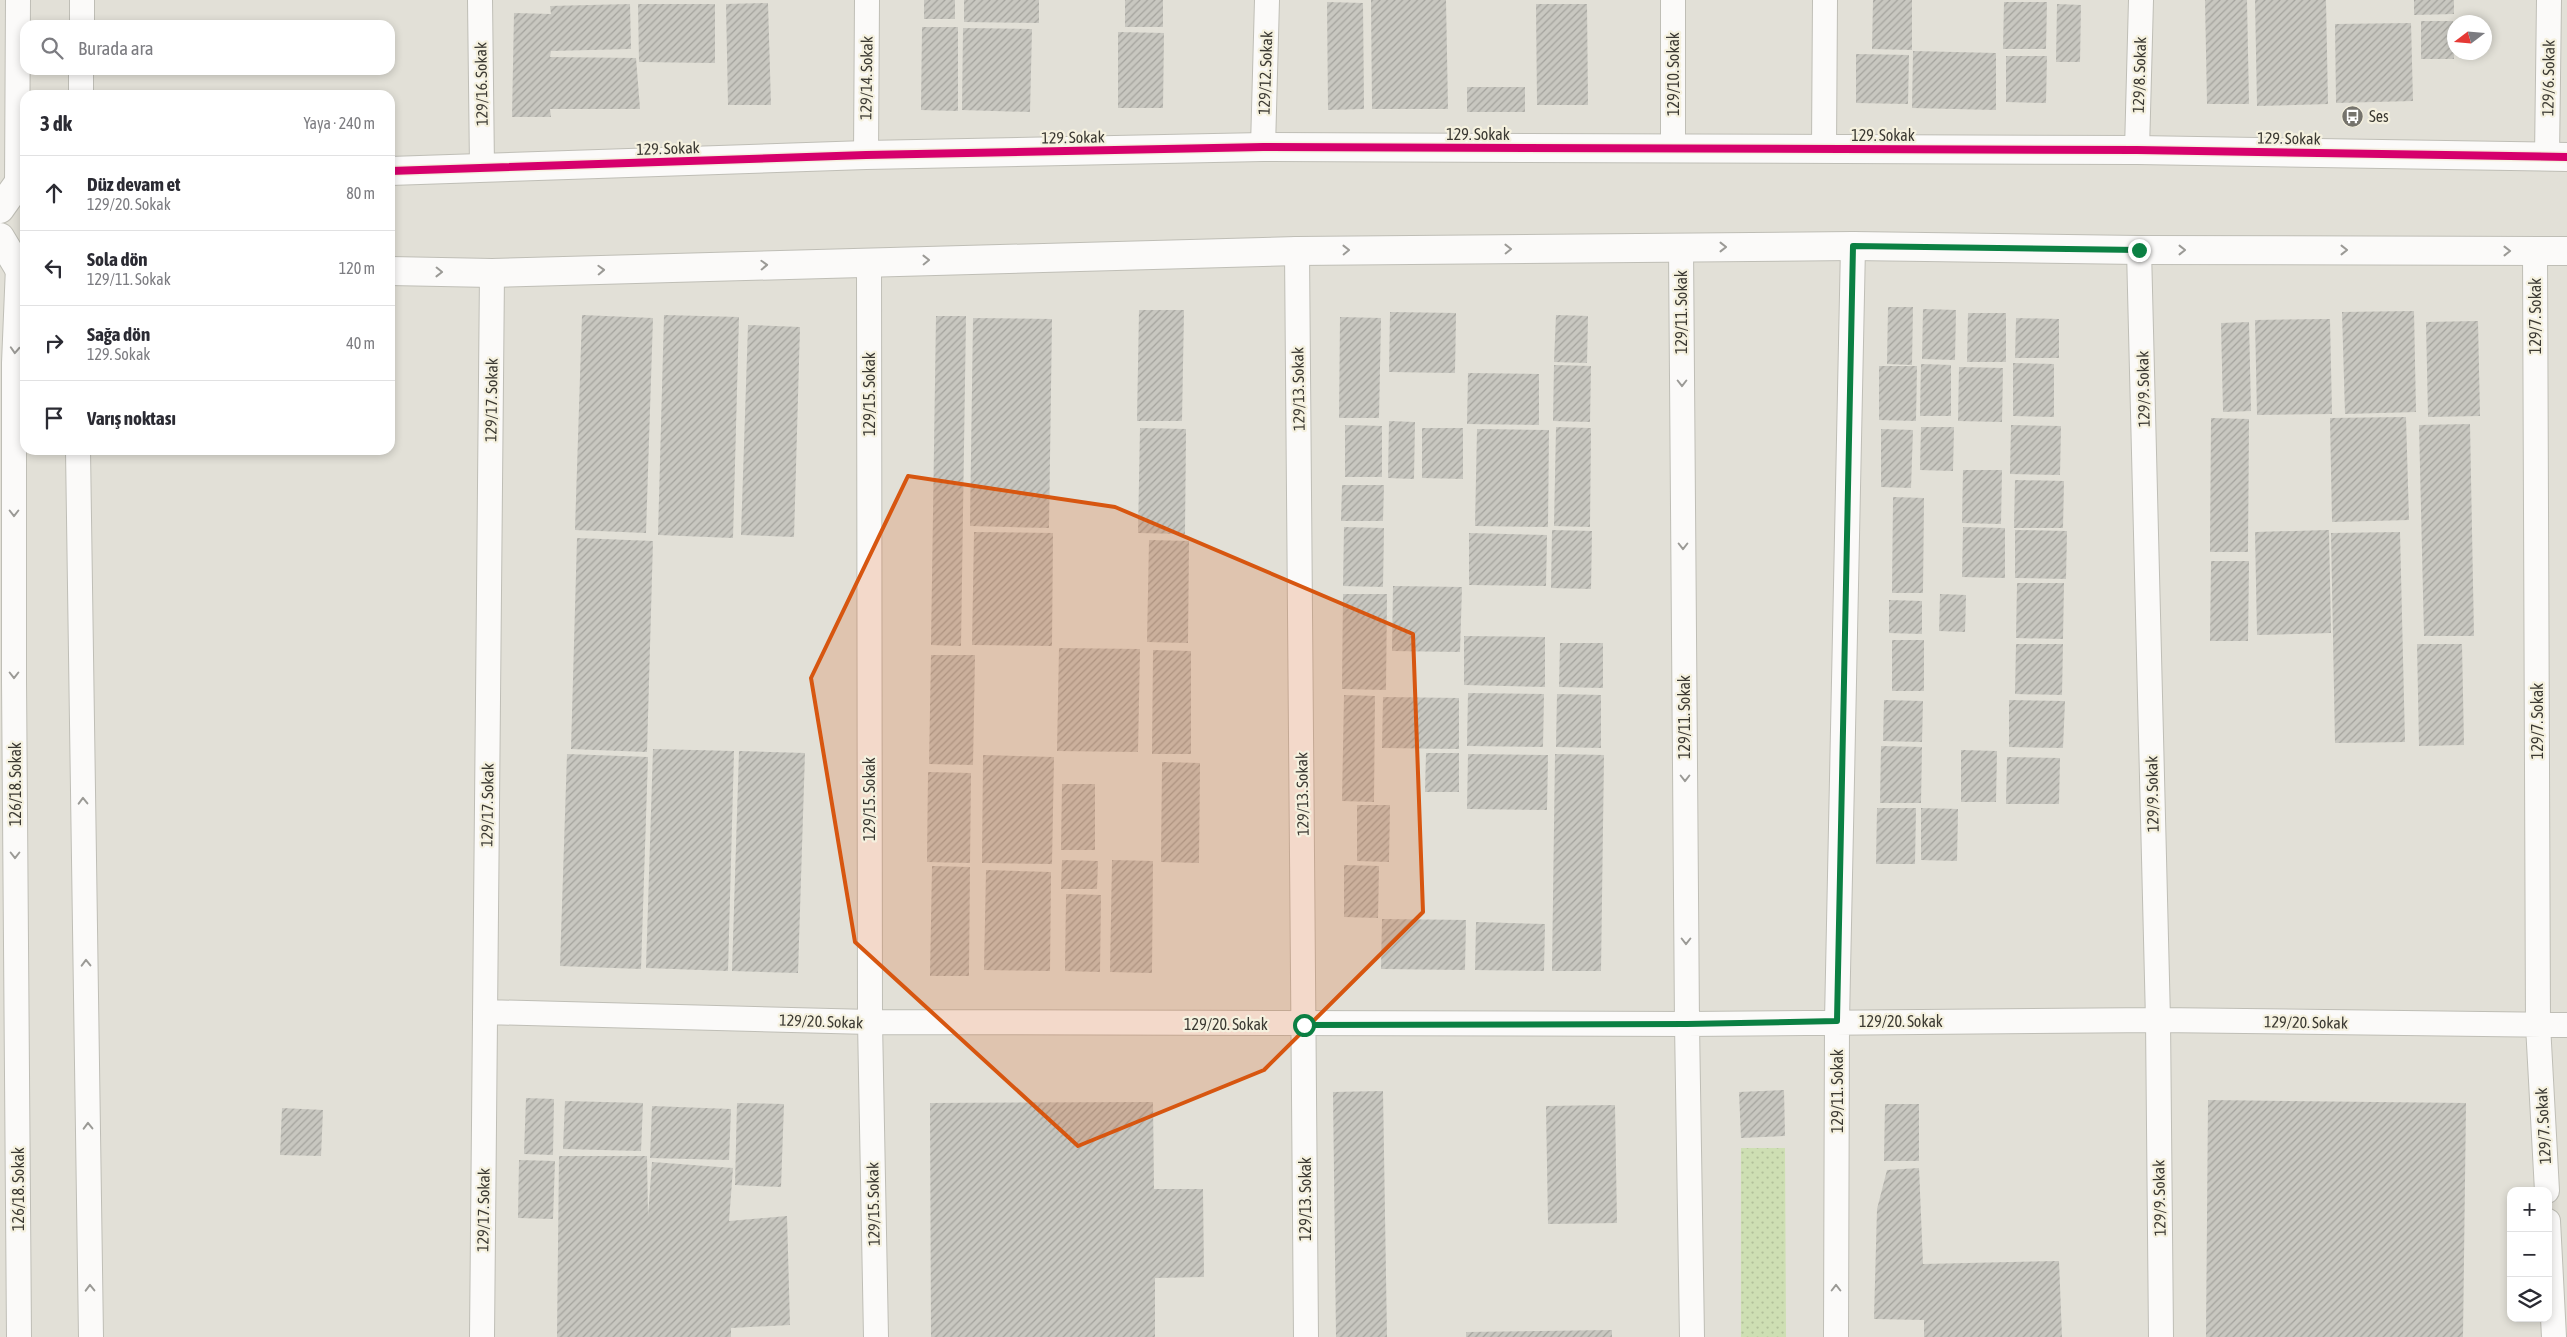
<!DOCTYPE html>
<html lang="tr">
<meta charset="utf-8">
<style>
body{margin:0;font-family:"Asap Condensed",sans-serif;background:#f2f2f3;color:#2b2b33}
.controls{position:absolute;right:15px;bottom:15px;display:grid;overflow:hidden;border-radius:10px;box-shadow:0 2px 8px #0003}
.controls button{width:45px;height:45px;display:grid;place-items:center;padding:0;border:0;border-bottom:1px solid #e1e1e2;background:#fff;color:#2b2b33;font:25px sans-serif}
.compass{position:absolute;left:2447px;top:15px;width:45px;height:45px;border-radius:50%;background:#fff;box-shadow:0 2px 8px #0003;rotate:254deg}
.stop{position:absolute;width:15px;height:15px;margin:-11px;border:4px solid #0b8043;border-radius:50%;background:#fff}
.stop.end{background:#0b8043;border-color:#fff;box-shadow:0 1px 5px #0008}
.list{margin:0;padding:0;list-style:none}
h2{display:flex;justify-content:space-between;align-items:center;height:65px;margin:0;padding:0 20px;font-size:21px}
h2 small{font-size:16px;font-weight:400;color:#7c7c81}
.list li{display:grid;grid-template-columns:32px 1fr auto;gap:15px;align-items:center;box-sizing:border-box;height:75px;padding:0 20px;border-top:1px solid #e1e1e2}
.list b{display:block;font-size:19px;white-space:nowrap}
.list p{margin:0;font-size:16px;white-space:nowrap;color:#7c7c81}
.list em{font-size:16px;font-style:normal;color:#7c7c81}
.icon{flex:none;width:28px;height:28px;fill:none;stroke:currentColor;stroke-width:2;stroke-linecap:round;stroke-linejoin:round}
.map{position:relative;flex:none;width:2567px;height:1337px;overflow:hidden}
.search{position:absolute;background:#fff;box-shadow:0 2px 8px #0003;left:20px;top:20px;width:375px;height:55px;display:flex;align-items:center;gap:12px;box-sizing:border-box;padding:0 18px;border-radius:15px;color:#7c7c81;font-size:19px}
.panel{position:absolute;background:#fff;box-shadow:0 2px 8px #0003;left:20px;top:90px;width:375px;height:365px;border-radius:15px}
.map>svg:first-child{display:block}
</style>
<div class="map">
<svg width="2567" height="1337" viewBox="0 0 2567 1337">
<defs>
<pattern id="grass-dots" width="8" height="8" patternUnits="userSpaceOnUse" patternTransform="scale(1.25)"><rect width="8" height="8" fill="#cedfb3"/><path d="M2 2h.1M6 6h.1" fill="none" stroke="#b2c09a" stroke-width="1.8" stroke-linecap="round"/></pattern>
<pattern id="building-hatch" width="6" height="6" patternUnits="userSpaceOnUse" patternTransform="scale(1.25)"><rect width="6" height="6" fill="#c8c7c0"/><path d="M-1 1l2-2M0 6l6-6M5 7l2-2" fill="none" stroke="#a4a39d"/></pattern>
</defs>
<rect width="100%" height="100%" fill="#e2e0d7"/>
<path fill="url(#grass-dots)" d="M1741 1148H1785L1786 1337H1741Z"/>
<path fill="url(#building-hatch)" d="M924 0H955V19H924Z
M964 0H1039V23L964 22Z
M1125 0H1163V27H1125Z
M1371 0H1446L1448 109H1372Z
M1873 0H1912V50L1872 49Z
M2205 0H2247L2249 104H2207Z
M2255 0H2326L2328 104 2257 106Z
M2414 0H2454V14L2414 15Z
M1327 2 1363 3 1364 109 1328 110Z
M2004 2H2047L2046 49H2003Z
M768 3 771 105H728L726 4Z
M630 4 631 49 551 51 550 57 636 58 640 109H550L551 117H512L514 13 551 14 550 6Z
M638 4H715V63L639 62Z
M1536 4H1587L1588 105H1537Z
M2057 4 2081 5 2080 62H2056Z
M2421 21H2453L2454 59H2421Z
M2411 23 2413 101 2336 103 2335 24Z
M922 27H958V111L921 110Z
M963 28 1032 29 1030 112 962 110Z
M1118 32 1164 33 1163 108H1118Z
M1913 51 1996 53V110L1912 108Z
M1856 54 1909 55 1908 104 1856 103Z
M2006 56H2047L2046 103 2006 102Z
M1467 87H1525V112H1467Z
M1888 307H1913L1912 365 1887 364Z
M1923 309 1956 310 1955 360 1922 359Z
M1139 310H1184L1182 421H1137Z
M2414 311 2416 412 2345 414 2342 312Z
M1390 312 1456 313 1455 373 1389 372Z
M1968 313H2006V362H1967Z
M582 315 653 318 646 533 575 530Z
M664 315 739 317 733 538 658 535Z
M1556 315 1588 316 1587 363 1554 362Z
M936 316H966L961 646 931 645Z
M1340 317 1381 318 1379 418H1339Z
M973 318 1052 319 1049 528 970 526Z
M2016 318 2059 319V358H2015Z
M2330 319 2332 414 2257 415 2255 320Z
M2478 321 2480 416 2428 417 2426 322Z
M2249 322 2251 411 2223 412 2221 323Z
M748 325 800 327 794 537 741 535Z
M2013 363 2054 364V417L2013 416Z
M1921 364 1951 365V416H1920Z
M1554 365 1591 366 1590 422 1553 421Z
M1879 366H1917L1916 421 1879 420Z
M1959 367 2003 368 2002 422 1958 421Z
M1468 373 1539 374V425L1467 424Z
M2406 417 2409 520 2332 522 2330 418Z
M2211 418 2249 419 2248 552H2210Z
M1389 421 1415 422 1414 479 1388 478Z
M2470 424 2474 636H2424L2419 425Z
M1345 425 1382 426V477H1345Z
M2011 425 2061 426 2060 475 2010 474Z
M1556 427 1591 428 1590 527 1554 526Z
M1921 427H1954L1953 471 1920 470Z
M1140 428 1186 429 1185 534 1138 533Z
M1422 428H1463V479L1422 478Z
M1477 429 1549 430 1548 527 1475 526Z
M1881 429 1913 430 1911 488 1881 487Z
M1963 470H2002L2001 524 1962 523Z
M2015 480 2064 481 2063 528H2014Z
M1342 485H1384L1383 521H1341Z
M1893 497 1924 498 1923 593H1892Z
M1344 527 1384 528 1383 587 1343 586Z
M1963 527 2005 528V578L1962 577Z
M1552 530 1592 531 1591 589 1551 588Z
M2015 530 2067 531 2066 579 2015 578Z
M2329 530 2331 633 2257 635 2255 532Z
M974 532 1053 533 1052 646 972 645Z
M2400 532 2405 742 2335 743 2331 533Z
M1469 533 1547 535 1546 586 1469 585Z
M577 538 653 541 647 752 571 749Z
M1149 540 1189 541 1188 643 1147 642Z
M2211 561H2249L2248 641H2210Z
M2017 583H2064L2063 639 2016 638Z
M1393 586 1462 587 1460 652 1392 651Z
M1343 594H1387L1386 690 1342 689Z
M1940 594 1966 595 1965 632 1939 631Z
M1889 600 1922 601V634L1889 633Z
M1464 636 1545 637V687L1464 685Z
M1892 640H1924V691H1892Z
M1560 643H1603V688L1559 687Z
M2016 644H2063L2062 695 2015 694Z
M2417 644H2462L2464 745 2419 746Z
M1059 648 1140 649 1138 752 1057 751Z
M1153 650 1191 651V754H1152Z
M931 655H975L973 765 929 764Z
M1468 693 1544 694 1543 747 1467 746Z
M1557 694 1601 695V748L1556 747Z
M1344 695 1375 696 1374 802 1342 801Z
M1383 697 1459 698V749L1382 748Z
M1884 700 1923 701 1922 742 1883 741Z
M2009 700 2065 701 2063 748 2009 747Z
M1881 746 1922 747 1921 803H1880Z
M653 749 734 751 728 971 646 968Z
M1961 750 1997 751 1996 802H1961Z
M739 751 805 753 798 973 732 971Z
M1426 753H1459V792H1425Z
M567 754 648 757 641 969 560 966Z
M1468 754 1548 755 1547 810 1467 809Z
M1555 754 1604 755 1601 971H1552Z
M983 755 1054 757 1052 864 982 863Z
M2007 757 2060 758 2059 804H2006Z
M1162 762 1200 763 1199 863 1161 862Z
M928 772 971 773 970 863 927 862Z
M1062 784H1095V850H1061Z
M1357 805H1390L1389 862 1357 861Z
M1877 808H1916L1915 864H1876Z
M1921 808 1958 809 1957 861 1921 860Z
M1062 860 1098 861 1097 889H1061Z
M1112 860 1153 861 1152 973 1110 972Z
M1344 865 1379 866 1378 918 1344 917Z
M932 866 970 867 969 976H930Z
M986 870 1051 872 1050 971 984 970Z
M1066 894 1101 895 1100 972 1065 971Z
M1382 919 1466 920 1465 970 1381 969Z
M1476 922 1545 924 1544 971 1475 970Z
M1784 1090 1785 1136 1741 1138 1739 1092Z
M1383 1091 1387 1337H1336L1333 1092Z
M526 1098 554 1099 553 1155 524 1154Z
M2208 1100 2466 1103 2463 1337H2206Z
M565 1101 643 1103 641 1151 563 1149Z
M1153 1102 1154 1189H1203L1204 1277 1155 1278V1337H931L930 1103Z
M737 1103 784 1104 781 1187 735 1185Z
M1885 1104H1919V1161H1884Z
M1615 1105 1617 1223 1548 1224 1546 1106Z
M652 1106 731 1109 729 1160 650 1158Z
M282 1108 323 1110 321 1156 280 1155Z
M559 1156H647L648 1216 652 1162 733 1168 729 1221 787 1216 790 1325 731 1328V1337H557Z
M519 1160 555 1161 553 1219 518 1218Z
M1919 1168 1923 1264 2059 1261 2062 1337H1924V1320L1874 1319 1877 1209 1887 1170Z
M1612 1330V1337H1466V1332Z"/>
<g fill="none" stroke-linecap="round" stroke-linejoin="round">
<defs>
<path id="service" d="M480 0 482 167
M1673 0V148
M82 25V0
M81 95V70
M1263 147 1267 0
M1824 148 1825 0
M2137 150 2141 0
M866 155 867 0
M2547 157 2549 0
M17 185 18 0
M1681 247 1687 1024 1692 1337
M2139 250 2158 1020 2161 1337
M1297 251 1306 1337
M2535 251 2538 1025 2547 1191
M869 262 870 1022 876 1337
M18 267 14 363V681L19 1337
M78 450 91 1337
M485 1012 870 1022 1687 1024 2158 1020 2567 1025
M2548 1221 2554 1337
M482 1337 492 273
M1836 1337 1837 1021 1853 246"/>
<path id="minor" d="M390 171 866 155 1263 147 2137 150 2567 157
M0 209 17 185H25
M0 237 18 267H25
M1853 246 2139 250 2567 251
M390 271 492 273 1297 251"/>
<path id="tertiary" d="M1297 251 1853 246"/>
</defs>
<use href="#service" stroke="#bfbeb6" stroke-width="26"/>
<use href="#minor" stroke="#bfbeb6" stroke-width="30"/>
<use href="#tertiary" stroke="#bfbeb6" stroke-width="30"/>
<use href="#service" stroke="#fbfaf9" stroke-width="24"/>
<use href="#minor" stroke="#fbfaf9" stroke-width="28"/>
<use href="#tertiary" stroke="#fbfaf9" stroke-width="28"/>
<defs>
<path id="cycleway" d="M390 171 866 155 1263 147 2137 150 2567 157"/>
</defs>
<use href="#cycleway" stroke="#f5f1df" stroke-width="11"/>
<use href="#cycleway" stroke="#d6006c" stroke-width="8"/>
</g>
<defs><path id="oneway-chevron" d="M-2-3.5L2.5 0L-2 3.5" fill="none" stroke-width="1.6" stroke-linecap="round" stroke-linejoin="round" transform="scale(1.25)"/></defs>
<g stroke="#9b9a96">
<use href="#oneway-chevron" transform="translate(1723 247)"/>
<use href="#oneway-chevron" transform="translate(1508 249) rotate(-1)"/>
<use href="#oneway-chevron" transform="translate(1346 250) rotate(-1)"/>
<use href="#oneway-chevron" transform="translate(2182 250)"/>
<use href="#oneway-chevron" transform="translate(2344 250)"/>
<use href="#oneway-chevron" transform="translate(2507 251)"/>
<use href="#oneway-chevron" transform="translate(926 260) rotate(-1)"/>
<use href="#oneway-chevron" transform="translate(764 265) rotate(-2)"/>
<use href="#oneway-chevron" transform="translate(601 270) rotate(-2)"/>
<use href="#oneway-chevron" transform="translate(439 272) rotate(1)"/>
<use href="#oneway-chevron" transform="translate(15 350) rotate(93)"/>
<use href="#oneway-chevron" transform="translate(1682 383) rotate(90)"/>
<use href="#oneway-chevron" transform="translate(14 513) rotate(90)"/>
<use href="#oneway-chevron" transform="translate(1683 546) rotate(90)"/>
<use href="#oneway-chevron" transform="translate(14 675) rotate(90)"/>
<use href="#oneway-chevron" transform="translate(1685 778) rotate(90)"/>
<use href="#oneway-chevron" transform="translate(83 801) rotate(-91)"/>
<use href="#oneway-chevron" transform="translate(15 855) rotate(90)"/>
<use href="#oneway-chevron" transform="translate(1686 941) rotate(90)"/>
<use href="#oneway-chevron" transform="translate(86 963) rotate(-91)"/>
<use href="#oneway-chevron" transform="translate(88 1126) rotate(-91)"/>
<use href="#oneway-chevron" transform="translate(90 1288) rotate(-91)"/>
<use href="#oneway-chevron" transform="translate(1836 1288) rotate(-90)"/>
</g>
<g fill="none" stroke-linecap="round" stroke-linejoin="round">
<path stroke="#0b8043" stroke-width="6" d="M1304 1025 1687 1024 1837 1021 1853 246 2139 250"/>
</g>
<path fill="#d75610" fill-opacity="0.2" stroke="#d75610" stroke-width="4" stroke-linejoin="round" d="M908 476 1115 507 1413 634 1423 912 1264 1070 1078 1146 855 942 811 678Z"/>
<defs>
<symbol id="bus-disc" viewBox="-11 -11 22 22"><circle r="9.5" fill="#75736c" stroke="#f5f1df"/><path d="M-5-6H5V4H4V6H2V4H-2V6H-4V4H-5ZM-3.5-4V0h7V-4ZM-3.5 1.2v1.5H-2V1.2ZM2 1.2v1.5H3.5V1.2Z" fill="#fff"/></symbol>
</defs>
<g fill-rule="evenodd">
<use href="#bus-disc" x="2340" y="104" width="25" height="25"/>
</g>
<g text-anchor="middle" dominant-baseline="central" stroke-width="4.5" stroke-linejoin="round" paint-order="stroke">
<g font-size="16" fill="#3b3932" stroke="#f5f1df">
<text transform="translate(1265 73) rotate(-88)">129/12. Sokak</text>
<text transform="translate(1673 74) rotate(-90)">129/10. Sokak</text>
<text transform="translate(2139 75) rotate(-88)">129/8. Sokak</text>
<text transform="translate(866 78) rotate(-89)">129/14. Sokak</text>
<text transform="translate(2548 78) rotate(-89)">129/6. Sokak</text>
<text transform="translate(481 84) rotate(-91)">129/16. Sokak</text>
<text x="1478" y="134">129. Sokak</text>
<text x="1883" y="135">129. Sokak</text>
<text transform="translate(1073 137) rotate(-1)">129. Sokak</text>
<text transform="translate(2289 138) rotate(1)">129. Sokak</text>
<text transform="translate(668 148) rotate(-2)">129. Sokak</text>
<text transform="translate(1681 312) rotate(-90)">129/11. Sokak</text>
<text transform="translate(2535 316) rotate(-90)">129/7. Sokak</text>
<text transform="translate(1298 389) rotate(-91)">129/13. Sokak</text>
<text transform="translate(2143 389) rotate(-91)">129/9. Sokak</text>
<text transform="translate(869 394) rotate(-90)">129/15. Sokak</text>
<text transform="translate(491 400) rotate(-89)">129/17. Sokak</text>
<text transform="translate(1684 717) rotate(-90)">129/11. Sokak</text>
<text transform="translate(2537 721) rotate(-90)">129/7. Sokak</text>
<text transform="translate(15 784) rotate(-90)">126/18. Sokak</text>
<text transform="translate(1302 794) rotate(-91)">129/13. Sokak</text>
<text transform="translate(2152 794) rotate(-91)">129/9. Sokak</text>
<text transform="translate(869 799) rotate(-90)">129/15. Sokak</text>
<text transform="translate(487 805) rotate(-89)">129/17. Sokak</text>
<text transform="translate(821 1021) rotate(2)">129/20. Sokak</text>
<text x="1901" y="1021">129/20. Sokak</text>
<text transform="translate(2306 1022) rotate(1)">129/20. Sokak</text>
<text x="1226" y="1024">129/20. Sokak</text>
<text transform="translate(1837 1091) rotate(-90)">129/11. Sokak</text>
<text transform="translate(2543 1126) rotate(-93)">129/7. Sokak</text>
<text transform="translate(18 1189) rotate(-90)">126/18. Sokak</text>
<text transform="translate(2159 1198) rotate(-91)">129/9. Sokak</text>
<text transform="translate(1305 1199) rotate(-90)">129/13. Sokak</text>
<text transform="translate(873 1204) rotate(-91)">129/15. Sokak</text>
<text transform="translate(483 1210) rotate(-89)">129/17. Sokak</text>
</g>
<g font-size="16" fill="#3b3932" stroke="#f5f1df" text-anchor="start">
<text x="2369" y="116">Ses</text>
</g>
</g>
</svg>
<div class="controls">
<button>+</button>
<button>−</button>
<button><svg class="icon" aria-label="layers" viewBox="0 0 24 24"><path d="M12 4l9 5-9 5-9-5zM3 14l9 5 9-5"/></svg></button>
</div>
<svg class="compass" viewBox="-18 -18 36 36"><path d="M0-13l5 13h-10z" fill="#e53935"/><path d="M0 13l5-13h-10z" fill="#7c7c81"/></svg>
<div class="stop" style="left:1304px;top:1025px"></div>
<div class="stop end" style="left:2139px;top:250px"></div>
<div class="search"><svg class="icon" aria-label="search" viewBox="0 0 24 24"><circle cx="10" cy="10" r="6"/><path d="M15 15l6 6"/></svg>Burada ara</div>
<section class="panel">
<h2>3 dk<small>Yaya · 240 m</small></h2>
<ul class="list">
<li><svg class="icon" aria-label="ahead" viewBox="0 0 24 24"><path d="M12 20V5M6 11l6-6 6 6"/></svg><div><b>Düz devam et</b><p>129/20. Sokak</p></div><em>80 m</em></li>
<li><svg class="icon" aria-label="left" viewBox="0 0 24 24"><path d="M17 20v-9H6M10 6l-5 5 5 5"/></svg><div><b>Sola dön</b><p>129/11. Sokak</p></div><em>120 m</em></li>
<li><svg class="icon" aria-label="right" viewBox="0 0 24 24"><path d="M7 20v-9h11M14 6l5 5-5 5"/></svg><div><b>Sağa dön</b><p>129. Sokak</p></div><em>40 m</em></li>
<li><svg class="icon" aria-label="arrive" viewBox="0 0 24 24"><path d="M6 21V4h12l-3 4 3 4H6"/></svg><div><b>Varış noktası</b></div></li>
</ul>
</section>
</div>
